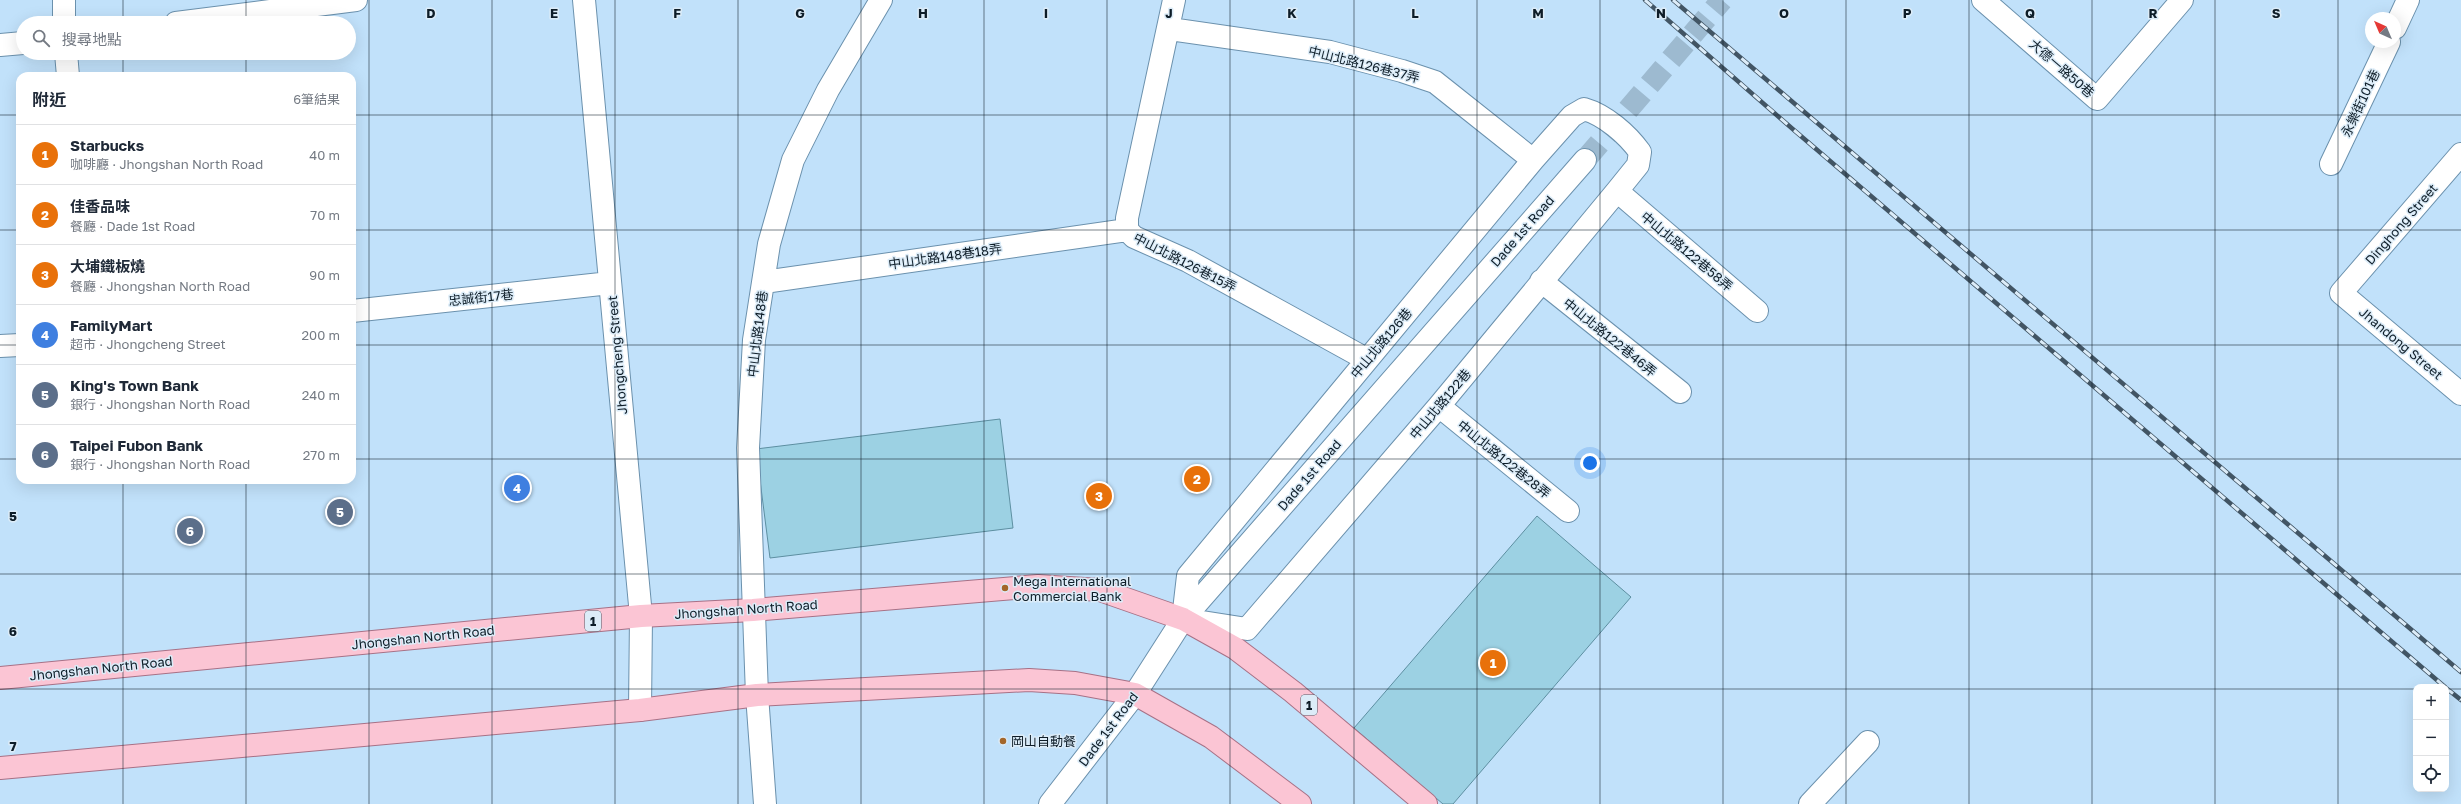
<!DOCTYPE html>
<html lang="zh-TW">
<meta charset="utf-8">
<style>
body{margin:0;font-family:"Golos Text","Noto Sans TC",sans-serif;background:#f2f2f3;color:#1f2937}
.controls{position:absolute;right:12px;bottom:12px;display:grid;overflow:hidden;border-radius:8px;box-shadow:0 4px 16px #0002}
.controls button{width:36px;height:36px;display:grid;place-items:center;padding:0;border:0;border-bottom:1px solid #e0e1e3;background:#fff;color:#1f2937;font:20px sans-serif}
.compass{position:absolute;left:2365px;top:12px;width:36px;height:36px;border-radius:50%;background:#fff;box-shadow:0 4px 16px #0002;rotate:316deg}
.you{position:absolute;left:1590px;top:463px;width:14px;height:14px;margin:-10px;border:3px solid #fff;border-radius:50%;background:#1a73e8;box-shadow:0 0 0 6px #1a73e833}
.badge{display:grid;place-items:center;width:26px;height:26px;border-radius:50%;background:#2563eb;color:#fff;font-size:13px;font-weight:700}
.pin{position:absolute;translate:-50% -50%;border:2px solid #fff;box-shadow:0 1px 4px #0006}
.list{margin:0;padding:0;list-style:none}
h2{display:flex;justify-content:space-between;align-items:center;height:52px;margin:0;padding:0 16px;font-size:17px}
h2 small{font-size:13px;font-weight:400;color:#747a83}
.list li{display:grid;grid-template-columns:26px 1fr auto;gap:12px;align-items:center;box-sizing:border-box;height:60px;padding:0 16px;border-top:1px solid #e0e1e3}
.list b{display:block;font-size:15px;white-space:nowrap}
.list p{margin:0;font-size:13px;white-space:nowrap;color:#747a83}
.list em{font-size:13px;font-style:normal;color:#747a83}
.icon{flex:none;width:22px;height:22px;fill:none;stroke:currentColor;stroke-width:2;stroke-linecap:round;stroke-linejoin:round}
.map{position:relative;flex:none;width:2461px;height:804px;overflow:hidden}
.search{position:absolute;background:#fff;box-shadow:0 4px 16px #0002;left:16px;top:16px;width:340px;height:44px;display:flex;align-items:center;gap:10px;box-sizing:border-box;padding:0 14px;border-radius:22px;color:#747a83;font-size:15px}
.panel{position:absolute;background:#fff;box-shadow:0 4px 16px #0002;left:16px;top:72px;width:340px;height:412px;border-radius:12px}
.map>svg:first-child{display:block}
</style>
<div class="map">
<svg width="2461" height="804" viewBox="0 0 2461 804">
<rect width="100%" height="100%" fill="#c1e1fa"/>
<path fill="#9cd1e3" stroke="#5d8fa1" d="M1000 419 1013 528 770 558 756 449Z
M1537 516 1631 597 1453 804H1443L1354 728Z"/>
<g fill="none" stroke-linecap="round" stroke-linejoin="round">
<path stroke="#9dbad0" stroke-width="22" stroke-dasharray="22 11" stroke-linecap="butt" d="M1585 160 1722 0"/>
<defs>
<path id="minor" d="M64 0V23
M584 0 641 616 640 710
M1174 0 1127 218V230L1134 237 1188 261 1366 359
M1983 0 2097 99 2182 0
M176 23 356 0
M2395 28 2408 0
M1170 29 1330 52 1402 71 1435 82 1533 160
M0 45 23 43
M66 53 68 76
M1584 109C1605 115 1627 134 1640 152L1638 165 1617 191 1439 406 1247 629 1183 619 1188 576 1533 160 1572 116Z
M2461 154 2341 293 2461 394
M2331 164 2389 42
M1617 191 1757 311
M1541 281 1680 392
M764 282 1127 230
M352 311 610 283
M0 346 20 345
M1439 406 1568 511
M765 804 757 695 748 448 754 340 769 244 793 160 828 90 881 0
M1050 804 1135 694 1183 619 1585 160
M1810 804 1868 742"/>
<path id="major" d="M0 678 641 616 753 610 1038 586 1100 590 1183 619 1235 648 1293 692 1426 804
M0 768 640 710 757 695 1029 680 1075 683 1135 694 1211 737 1300 804"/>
</defs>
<use href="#minor" stroke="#6b91ad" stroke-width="24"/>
<use href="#major" stroke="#a77186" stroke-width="24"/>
<use href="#minor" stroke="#fff" stroke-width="22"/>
<use href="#major" stroke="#fbc5d4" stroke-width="22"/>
<defs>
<path id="rail" d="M1645 0 1795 131 2445 687
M1673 0 2461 672
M2446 688 2461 700"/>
</defs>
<use href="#rail" stroke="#425564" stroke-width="4.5"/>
<use href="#rail" stroke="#dcecf8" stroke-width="3" stroke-dasharray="9" stroke-linecap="butt"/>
</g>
<path fill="none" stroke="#0e1d28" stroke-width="1" stroke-opacity="0.55" d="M123 0V23M246 0V23M369 0V804M492 0V804M615 0V804M738 0V804M861 0V804M984 0V804M1107 0V804M1230 0V804M1354 0V804M1477 0V804M1600 0V804M1723 0V804M1846 0V804M1969 0V804M2092 0V804M2215 0V804M2338 0V804M123 53V76M246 53V76M0 115H20M352 115H2461M0 230H20M352 230H2461M0 345H20M352 345H2461M0 459H20M352 459H2461M123 480V804M246 480V804M0 574H2461M0 689H2416M2446 689H2461"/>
<g fill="#a3662a" stroke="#dcecf8" stroke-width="1.5">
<circle cx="1005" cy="588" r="4"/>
<circle cx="1003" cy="741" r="4"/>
</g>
<g text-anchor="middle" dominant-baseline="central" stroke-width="3" stroke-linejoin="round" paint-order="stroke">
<g fill="#dcecf8" stroke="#4c5b66" stroke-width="1">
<rect x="585" y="611" width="16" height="20" rx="3"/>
<rect x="1301" y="695" width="16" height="20" rx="3"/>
</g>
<g font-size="12" font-weight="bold" fill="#0e1d28">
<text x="593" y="621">1</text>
<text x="1309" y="705">1</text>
</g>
<g font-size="13" fill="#0e1d28" stroke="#dcecf8">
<text transform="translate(1364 64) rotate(14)">中山北路126巷37弄</text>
<text transform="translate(2062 68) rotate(41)">大德一路50巷</text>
<text transform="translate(2360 103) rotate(-65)">永樂街101巷</text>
<text transform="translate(2401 224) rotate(-49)">Dinghong Street</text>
<text transform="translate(1522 231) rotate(-49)">Dade 1st Road</text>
<text transform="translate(1687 251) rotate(40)">中山北路122巷58弄</text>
<text transform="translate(945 256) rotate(-8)">中山北路148巷18弄</text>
<text transform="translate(1185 262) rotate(27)">中山北路126巷15弄</text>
<text transform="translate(481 297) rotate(-6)">忠誠街17巷</text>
<text transform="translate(757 334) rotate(-83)">中山北路148巷</text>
<text transform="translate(1610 337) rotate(39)">中山北路122巷46弄</text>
<text transform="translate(1381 343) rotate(-50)">中山北路126巷</text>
<text transform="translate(2401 343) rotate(40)">Jhandong Street</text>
<text transform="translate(617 355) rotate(-95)">Jhongcheng Street</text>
<text transform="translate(1440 404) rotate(-50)">中山北路122巷</text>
<text transform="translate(1504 459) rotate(39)">中山北路122巷28弄</text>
<text transform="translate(1309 475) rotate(-49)">Dade 1st Road</text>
<text transform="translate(746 609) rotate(-4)">Jhongshan North Road</text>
<text transform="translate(423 637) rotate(-6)">Jhongshan North Road</text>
<text transform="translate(101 668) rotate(-6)">Jhongshan North Road</text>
<text transform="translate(1108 729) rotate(-53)">Dade 1st Road</text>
</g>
<g font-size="13" fill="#0e1d28" stroke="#dcecf8" text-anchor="start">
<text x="1013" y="581">Mega International<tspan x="1013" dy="15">Commercial Bank</tspan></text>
<text x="1011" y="741">岡山自動餐</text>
</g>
</g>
<g font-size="13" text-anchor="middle" font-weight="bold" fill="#0e1d28" stroke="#dcecf8" stroke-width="3" stroke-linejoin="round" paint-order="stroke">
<text x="431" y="18">D</text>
<text x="554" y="18">E</text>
<text x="677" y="18">F</text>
<text x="800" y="18">G</text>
<text x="923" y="18">H</text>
<text x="1046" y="18">I</text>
<text x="1169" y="18">J</text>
<text x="1292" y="18">K</text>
<text x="1415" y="18">L</text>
<text x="1538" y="18">M</text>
<text x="1661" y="18">N</text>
<text x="1784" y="18">O</text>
<text x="1907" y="18">P</text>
<text x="2030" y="18">Q</text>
<text x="2153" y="18">R</text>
<text x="2276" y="18">S</text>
<text x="13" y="521">5</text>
<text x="13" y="636">6</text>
<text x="13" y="751">7</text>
</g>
</svg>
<div class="controls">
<button>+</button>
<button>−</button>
<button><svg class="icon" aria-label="locate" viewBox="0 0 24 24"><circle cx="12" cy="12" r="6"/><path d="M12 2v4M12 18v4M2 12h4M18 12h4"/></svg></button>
</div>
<svg class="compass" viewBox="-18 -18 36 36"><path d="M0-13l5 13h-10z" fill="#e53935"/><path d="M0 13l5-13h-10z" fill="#747a83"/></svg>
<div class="you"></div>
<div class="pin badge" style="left:1493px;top:663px;background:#e8710a">1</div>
<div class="pin badge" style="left:1197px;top:479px;background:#e8710a">2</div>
<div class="pin badge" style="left:1099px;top:496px;background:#e8710a">3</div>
<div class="pin badge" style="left:517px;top:488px;background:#3f7fe0">4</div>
<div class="pin badge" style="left:340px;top:512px;background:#5c6f8a">5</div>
<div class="pin badge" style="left:190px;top:531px;background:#5c6f8a">6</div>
<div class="search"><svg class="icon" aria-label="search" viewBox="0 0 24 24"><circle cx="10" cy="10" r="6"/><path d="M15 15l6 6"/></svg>搜尋地點</div>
<section class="panel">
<h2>附近<small>6筆結果</small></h2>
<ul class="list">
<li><span class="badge" style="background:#e8710a">1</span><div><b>Starbucks</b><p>咖啡廳 · Jhongshan North Road</p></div><em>40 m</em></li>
<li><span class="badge" style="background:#e8710a">2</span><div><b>佳香品味</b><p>餐廳 · Dade 1st Road</p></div><em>70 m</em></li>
<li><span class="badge" style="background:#e8710a">3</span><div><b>大埔鐵板燒</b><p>餐廳 · Jhongshan North Road</p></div><em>90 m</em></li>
<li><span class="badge" style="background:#3f7fe0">4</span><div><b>FamilyMart</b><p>超市 · Jhongcheng Street</p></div><em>200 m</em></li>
<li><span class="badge" style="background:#5c6f8a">5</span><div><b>King's Town Bank</b><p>銀行 · Jhongshan North Road</p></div><em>240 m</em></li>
<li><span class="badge" style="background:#5c6f8a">6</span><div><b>Taipei Fubon Bank</b><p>銀行 · Jhongshan North Road</p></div><em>270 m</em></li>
</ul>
</section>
</div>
